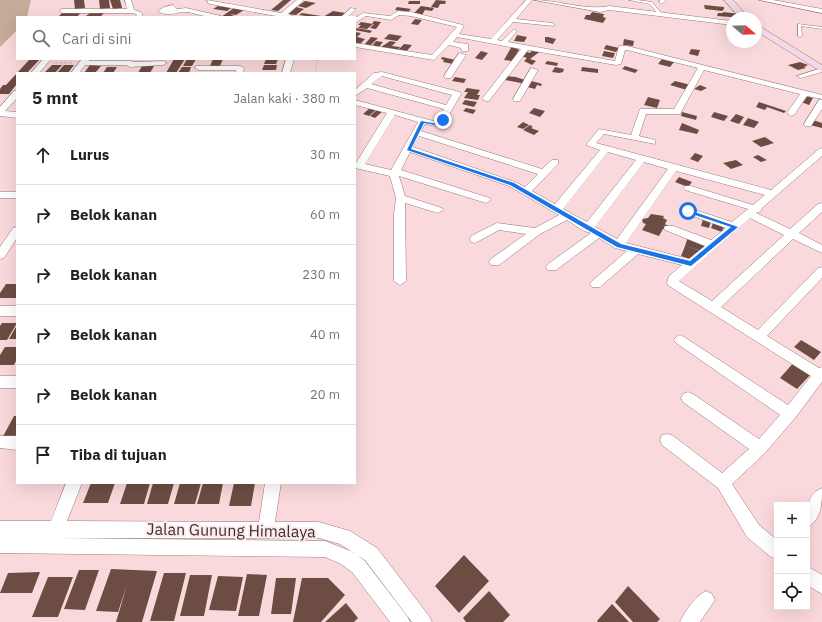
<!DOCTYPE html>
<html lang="id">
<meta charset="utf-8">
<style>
body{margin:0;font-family:"IBM Plex Sans",sans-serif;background:#f6f6f6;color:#222}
.controls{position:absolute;right:12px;bottom:12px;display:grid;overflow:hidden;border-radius:0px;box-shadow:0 4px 16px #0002}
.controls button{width:36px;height:36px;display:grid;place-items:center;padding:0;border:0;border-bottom:1px solid #e0e0e0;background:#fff;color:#222;font:20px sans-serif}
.compass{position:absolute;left:726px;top:12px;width:36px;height:36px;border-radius:50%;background:#fff;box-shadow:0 4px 16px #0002;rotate:109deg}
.stop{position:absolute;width:12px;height:12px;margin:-9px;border:3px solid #1a73e8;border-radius:50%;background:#fff}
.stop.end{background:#1a73e8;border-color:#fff;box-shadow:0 1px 4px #0008}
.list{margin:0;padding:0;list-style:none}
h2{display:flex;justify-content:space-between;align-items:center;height:52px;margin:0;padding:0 16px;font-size:17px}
h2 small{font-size:13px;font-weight:400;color:#767676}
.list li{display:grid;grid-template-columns:26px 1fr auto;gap:12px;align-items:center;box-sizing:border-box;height:60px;padding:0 16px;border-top:1px solid #e0e0e0}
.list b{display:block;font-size:15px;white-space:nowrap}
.list em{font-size:13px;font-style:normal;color:#767676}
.icon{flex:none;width:22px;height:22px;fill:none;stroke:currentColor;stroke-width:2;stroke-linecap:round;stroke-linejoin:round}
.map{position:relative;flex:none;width:822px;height:622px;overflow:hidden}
.search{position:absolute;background:#fff;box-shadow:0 4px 16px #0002;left:16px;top:16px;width:340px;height:44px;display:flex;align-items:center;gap:10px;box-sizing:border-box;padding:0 14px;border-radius:0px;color:#767676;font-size:15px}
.panel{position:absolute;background:#fff;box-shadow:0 4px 16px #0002;left:16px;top:72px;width:340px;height:412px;border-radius:0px}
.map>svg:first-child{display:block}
</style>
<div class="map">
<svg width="822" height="622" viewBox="0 0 822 622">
<rect width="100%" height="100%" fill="#fad9dc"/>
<path fill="#c3ac98" d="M0 0H31L27 17H17V30L0 47Z"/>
<path fill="#6d4d43" d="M74 0H84L85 8 75 9Z
M99 0H109L110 8 100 9Z
M110 0H120L122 8 113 9Z
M283 0H291L278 11 271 10Z
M436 0 446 1 445 4H440L438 8 431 7Z
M305 1 316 3 306 8 298 6Z
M409 1H420V4H408Z
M704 5 724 7V9L722 11 705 9Z
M218 6 225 7 231 8 227 11 213 9Z
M421 6 434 8 432 11 425 10 422 15 414 13Z
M296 7 304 9 296 15 288 14Z
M397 7 411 9 408 12 395 10Z
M234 8 244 10 236 15 230 14 234 16 232 17H221Z
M333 11 345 13 340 17H323Z
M63 12 75 13 73 15 76 12H81L78 16 58 17Z
M592 12 604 14 603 17 606 18 603 23 584 19 586 15H590Z
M723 12 740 14 744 18 717 16 718 13H723Z
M90 13H104L101 16H86Z
M302 13 321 16 313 17 299 15Z
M415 19 422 20 418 25 411 24Z
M374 21 381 22 376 29 370 28 374 24H372Z
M361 22 373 24 367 29 358 28 361 25H358Z
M355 28 369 30 372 31 370 33 355 30Z
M355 32 361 33 357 37 365 39 359 45 355 44Z
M389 34 402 36 397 41 384 39Z
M517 35 527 37 524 42 514 41Z
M371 37 378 38 370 46 364 45Z
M545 37H548L556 39 553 44 545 42Z
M624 39 634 41 633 46 623 45Z
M376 41 383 42 379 47 372 46Z
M390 41 396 42 392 46 400 47 397 51 381 47Z
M734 42H742L747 43 745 47 733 44Z
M404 44 412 45 406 52 397 51Z
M606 45 619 48 616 52 604 49Z
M512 46 519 50 512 61 504 60Z
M533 49 542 50 530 59 536 61 532 65 524 61 527 58 521 56 525 51 530 53Z
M691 49 700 50 698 56 689 54Z
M481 51 488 53 482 60 475 58Z
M604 51 615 53 613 58 602 56Z
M442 57 456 60 453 64 443 62 444 60 441 59Z
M30 59H40L27 73H17V85H6Z
M174 59H185L176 73H166Z
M187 59H196L192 66H183Z
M213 59H223L220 66H210Z
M266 59H278L276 64H264Z
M662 59 674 62 670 67 658 64Z
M547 61 558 63 557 66 545 64Z
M800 62 808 65 804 67 806 68 798 70 788 65Z
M52 65H62L55 73H44Z
M64 65H74L68 73H57Z
M90 65 101 66 95 73H84Z
M264 65H277L276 70H262Z
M142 66H154L150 73H138Z
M625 66 638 70 635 73 622 69Z
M107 67H117L113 73H103Z
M182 67H191L189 73H178Z
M555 67 564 69 563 72 559 73 552 72Z
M582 67 598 69V73L581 71Z
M506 76 516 77 528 81 526 84 505 80Z
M455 77 466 79 464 83 452 81Z
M531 81 539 83 542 84 541 86 537 85 535 89 527 87Z
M675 81 691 85 687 90 670 85Z
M3 85H16L9 94H0V89Z
M700 85 707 88 701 91 694 89Z
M467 88 480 90 477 95H480L478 100 464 98 468 92H464Z
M805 96 813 98 809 105 801 102Z
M648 97 660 100 657 108 644 105Z
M465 100 477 102 474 107 462 104Z
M759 102 786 111 784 113 767 107 765 110 756 107Z
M371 107 377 109 369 116 363 114Z
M466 108 476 110 473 114 463 111Z
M534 108 545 111 540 117 529 113Z
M378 109 383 111 375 118 370 116Z
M682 112 697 116 696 120 681 116Z
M714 112 728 116 724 121 711 117Z
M736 114 744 117 739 124 730 121Z
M748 118 759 122 754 128 743 125Z
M813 120 822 123V128L810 125Z
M523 122 529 125 523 129 517 127Z
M682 123 699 130 697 134 679 130Z
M530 125 533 127 531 128 539 131 534 135 523 130Z
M765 137 774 143 761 147 752 141Z
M695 153 703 156 698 162 690 159Z
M758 155 767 160 761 162 753 157Z
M736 160 743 165 731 169 723 163Z
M679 177 692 182 688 187 675 182Z
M651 214 664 216 663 218 667 220 665 224 668 226 667 229H663L659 236 642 230 646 224 643 223 642 219 648 218Z
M703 219 711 221 709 228 701 226Z
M713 223 724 226 722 232 711 228Z
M688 237 710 244 702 251 685 246Z
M685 246 701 251 693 260 681 256Z
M6 284H17V298H0V293Z
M2 323H17L7 340H0V326Z
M17 325V339H9Z
M801 340 821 352 814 360 794 347Z
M5 347H17V359L14 365H0V355Z
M795 361 813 372 797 389 780 378Z
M14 416H17V440H1Z
M91 483H115L108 503H83Z
M127 483H150L144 504H120Z
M153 483H174L168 504H147Z
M180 483H201L195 504H174Z
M203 483H223L219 504H197Z
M234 483H255L251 506H229Z
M464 555 489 581 459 613 435 586Z
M111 569 157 571 142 622H116L127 585 118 612 96 611Z
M79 570H99L85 610 64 609Z
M40 572 32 593H0L8 573Z
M164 573H186L174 621H150Z
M247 574 267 575 259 616H238Z
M190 575H212L204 616H180Z
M218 576 243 577 236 611 209 610Z
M48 577H73L58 617H32Z
M276 578H296L291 614H271Z
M302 578H328L345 595 321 622H293Z
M628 586 660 619 657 622H633L615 602Z
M489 591 510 615 503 622H466L463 618Z
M346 603 358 618 354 622H325Z
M612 604 629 622H598L597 621Z"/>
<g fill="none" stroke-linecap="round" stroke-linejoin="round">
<defs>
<path id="lane" d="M629 0H637L652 2 661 13 658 14 650 4Z
M798 24 822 27V29L801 26 802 36 800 37 798 36Z"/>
<path id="street" d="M125 0H131L134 10 141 12 143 17H137L136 14 131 13H62L59 11 62 9H127Z
M207 0 281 13 297 0H304L288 14 295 17H281L210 4 208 3Z
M526 0H532L516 19 552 23 554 24V26L513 22 497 40 502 41 514 29 517 31 508 42 615 61 619 46H627L822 95V99L807 96 794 115 791 116 787 113 800 94 704 70 680 114H646L639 136 655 140V144L604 134 596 143 771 190 819 149 822 148V156L762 208 761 211 756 213 790 229 818 204 822 203V212L799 233 822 245V253L793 239 721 307 758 330 818 268 822 267V278L767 336 819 368 822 367V382L795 418 765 453 732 484 759 525 777 540V559L771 557 747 537 718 488 662 445 660 440 662 435 667 434 672 435 722 473 749 449 683 402 681 398 683 394 688 392 693 394 759 439 780 415 676 343 674 340 676 337 680 335 684 337 788 405 811 376 669 286 667 283 669 276 682 265 638 254 600 287H592L590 284 592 281 627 251 615 248 599 238 556 270H548L546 267 548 264 591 233 584 231 567 220 540 234 499 265H491L489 262 491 259 526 234 499 230 475 243 471 242 470 239 471 236 497 223 535 228 559 215 509 186 410 152 401 170 490 198 491 200 486 203 399 176 405 196 442 208 443 210 438 213 405 203 406 281 400 285 394 281V214L396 198 390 176 355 168V162L356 163 387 113 355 105V100L437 122 444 109 367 88 355 96V90L374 73 382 72 460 92 461 94 442 127 425 124 421 131 542 169 552 160H558V164L532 191 555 204 600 150 586 145 599 129 631 135 640 109H674L698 68 627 50H625L621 64 616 65 528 50 489 101H486L482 99 521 49 457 37 453 42 468 44V51H462L461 48 449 45 434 60 355 47V43L432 55 457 27 411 16 399 15 391 20 366 16 355 23V18L363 13 390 16 398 11 411 12 463 25 464 26 459 34 491 39ZM382 76 452 95 446 105 371 84ZM395 115 418 122 391 170 365 164ZM419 136 538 174 525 187 515 182 413 147ZM608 152 636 160 587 222 563 209ZM644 162 668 169 617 239 595 227ZM676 171 765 195 753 205 691 186H685L683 188 685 190 748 209 732 222 692 209H684L683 211 684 213 726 228 711 240 673 226H665L664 228 665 230 705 246 689 259 626 243ZM750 218 784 235 712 301 679 281Z
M534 0C558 0 587 11 609 6L732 21V25L609 10 600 12Z
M660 0H666L662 4 659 2Z
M759 0H773L822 9V13Z
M173 5 177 9 186 8 221 16C212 20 198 14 188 12 177 11 167 18 158 11L164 7Z
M351 8 356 9 348 17H341Z
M459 53 466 55 451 78H445L444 76Z
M43 59H51L39 73H31Z
M82 59H90L89 61H131L134 62 163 61 167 63 163 65 130 67 126 65H85L79 73H71Z
M286 59H294L290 73H282Z
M196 66H240L244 68 243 73H235L236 70H199L195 68Z
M531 68 538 70 520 101H514L513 99Z
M822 68V72L801 78 797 76Z
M14 91H17V98L5 111 17 112V118L0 116V107Z
M819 100H822V109L811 126H805L804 124Z
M0 192H17V198H0Z
M17 227V238L4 258 0 259V247L13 228Z
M0 306H17V316H0Z
M0 376H17V388H0Z
M0 436H17V450L0 448Z
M66 483H82L67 521 259 522 265 483H281L275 522H319L350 531 377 548 429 616 432 622H412L365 560 340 544 319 538H60L325 541 353 552 364 560 407 616 410 622H390L352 572 341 564 325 557 0 553V521H51Z
M822 488C822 502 822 520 807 527 807 512 806 494 822 488Z
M807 566 822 575V594L807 585Z
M706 591 712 594 715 600 700 622H680C685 611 695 596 706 591Z"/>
<path id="secondary" d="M724 0H733L749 18H740Z
M756 24 822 65V72L756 31Z"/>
</defs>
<use href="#lane" stroke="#9a7579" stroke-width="1"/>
<use href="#street" stroke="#9a7579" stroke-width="1"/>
<use href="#secondary" stroke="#9a7579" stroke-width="1"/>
<path stroke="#998183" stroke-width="1" stroke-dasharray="0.5 2" stroke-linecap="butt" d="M54 63H72
M315 73 318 59"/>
<use href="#lane" fill="#fff" fill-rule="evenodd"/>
<use href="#street" fill="#fff" fill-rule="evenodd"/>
<use href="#secondary" fill="#f2d9e6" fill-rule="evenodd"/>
</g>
<path fill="#1a73e8" d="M442 119 446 120 441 126 424 123 411 149 514 183 621 244 690 261 731 227 686 212V209L738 227 691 266 617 247 510 185 407 150 421 121 438 124Z"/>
<g text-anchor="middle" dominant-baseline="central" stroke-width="4" stroke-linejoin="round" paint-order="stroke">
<g font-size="16" fill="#3e2e2f" stroke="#fcebec">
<text transform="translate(231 530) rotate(1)">Jalan Gunung Himalaya</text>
</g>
</g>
</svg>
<div class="controls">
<button>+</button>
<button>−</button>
<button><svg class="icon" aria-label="locate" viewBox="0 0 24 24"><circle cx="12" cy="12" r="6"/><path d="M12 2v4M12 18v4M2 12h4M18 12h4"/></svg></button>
</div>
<svg class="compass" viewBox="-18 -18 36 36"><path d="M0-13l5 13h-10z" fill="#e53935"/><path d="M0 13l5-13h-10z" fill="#767676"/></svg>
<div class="stop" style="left:688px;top:211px"></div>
<div class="stop end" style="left:443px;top:120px"></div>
<div class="search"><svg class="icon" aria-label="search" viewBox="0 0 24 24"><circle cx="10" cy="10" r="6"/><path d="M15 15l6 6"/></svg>Cari di sini</div>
<section class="panel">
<h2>5 mnt<small>Jalan kaki · 380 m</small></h2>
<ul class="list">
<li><svg class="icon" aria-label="ahead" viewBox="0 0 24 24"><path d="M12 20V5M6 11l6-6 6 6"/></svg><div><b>Lurus</b></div><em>30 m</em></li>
<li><svg class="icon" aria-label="right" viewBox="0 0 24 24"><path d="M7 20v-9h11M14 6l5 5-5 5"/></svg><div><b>Belok kanan</b></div><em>60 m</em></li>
<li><svg class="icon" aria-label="right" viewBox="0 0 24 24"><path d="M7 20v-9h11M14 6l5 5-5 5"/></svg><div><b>Belok kanan</b></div><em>230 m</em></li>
<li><svg class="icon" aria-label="right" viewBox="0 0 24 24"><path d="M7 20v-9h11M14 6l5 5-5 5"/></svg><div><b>Belok kanan</b></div><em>40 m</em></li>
<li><svg class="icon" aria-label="right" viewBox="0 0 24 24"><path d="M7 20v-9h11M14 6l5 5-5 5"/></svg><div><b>Belok kanan</b></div><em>20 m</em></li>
<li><svg class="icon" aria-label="arrive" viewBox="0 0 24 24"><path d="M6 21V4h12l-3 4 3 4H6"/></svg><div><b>Tiba di tujuan</b></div></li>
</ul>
</section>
</div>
